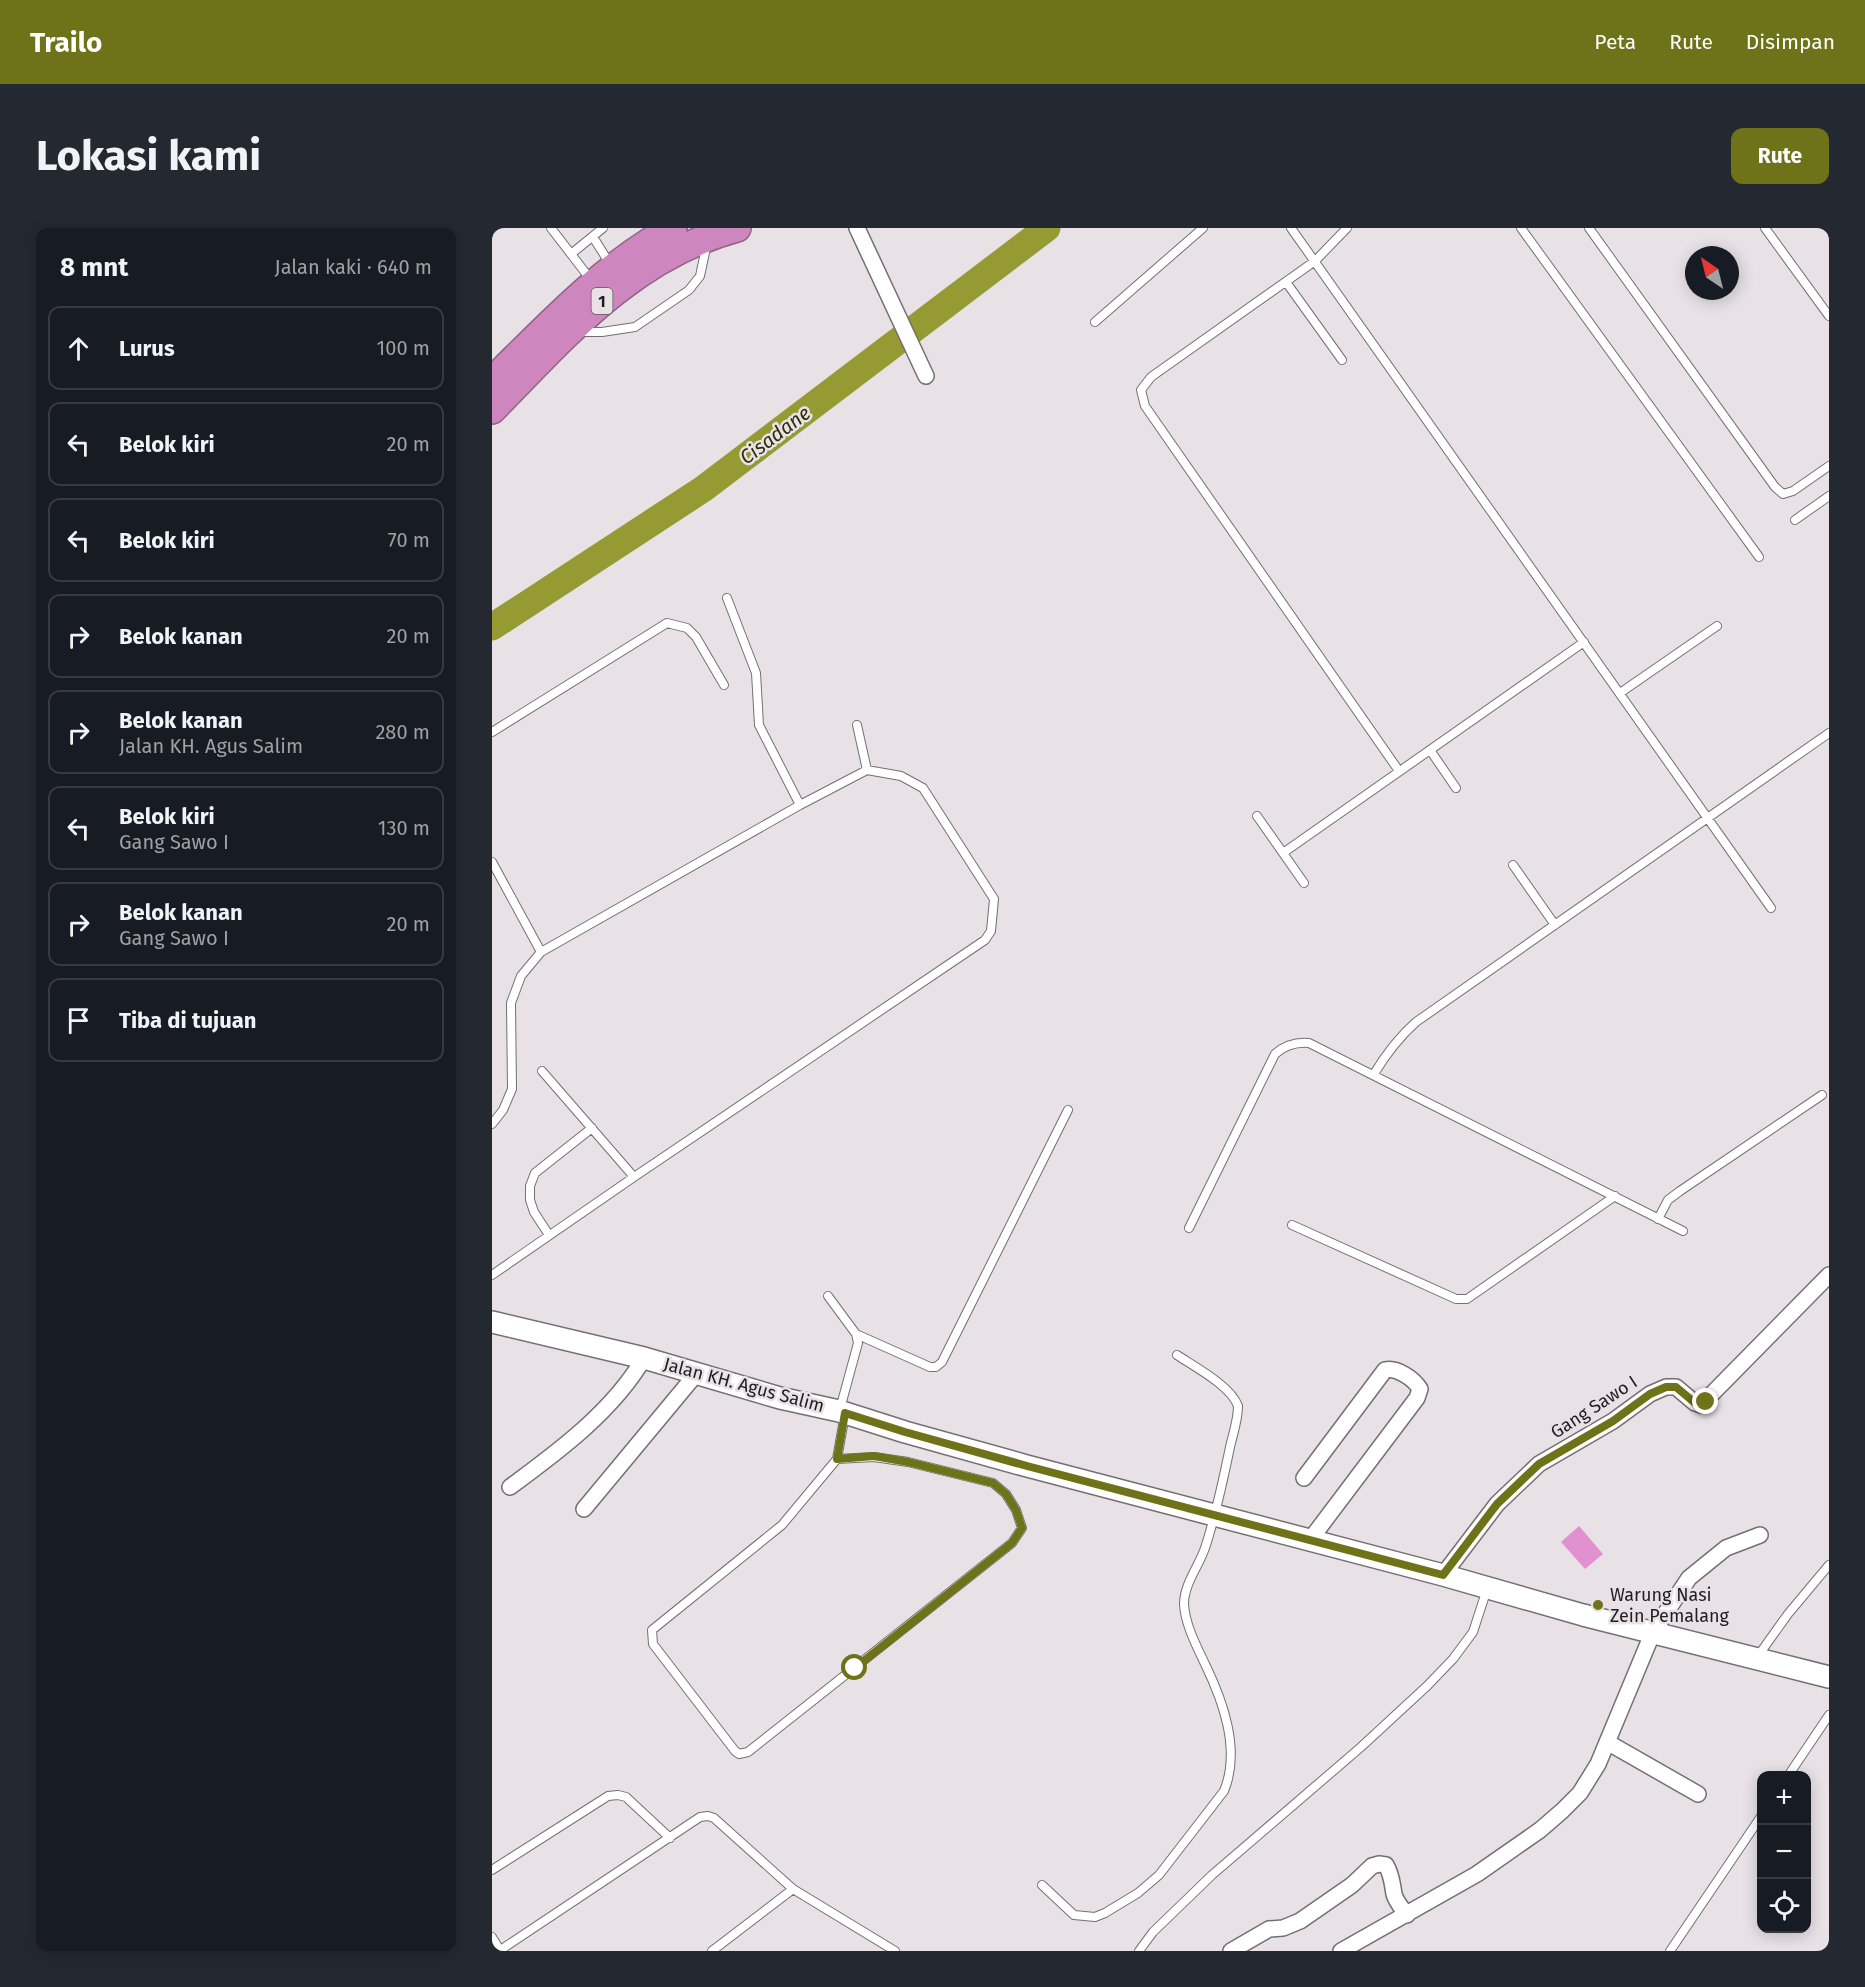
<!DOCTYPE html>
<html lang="id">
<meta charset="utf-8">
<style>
body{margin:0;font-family:"Fira Sans",sans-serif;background:#242831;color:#f1f3f6}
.controls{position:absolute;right:18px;bottom:18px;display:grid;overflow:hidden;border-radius:12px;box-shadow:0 3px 15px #0003}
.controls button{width:54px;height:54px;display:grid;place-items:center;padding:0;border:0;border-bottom:2px solid #363941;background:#171b24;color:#f1f3f6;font:30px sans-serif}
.compass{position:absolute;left:1193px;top:18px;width:54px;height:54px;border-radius:50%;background:#171b24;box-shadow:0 3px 15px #0003;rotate:325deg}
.stop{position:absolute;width:18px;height:18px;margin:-14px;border:4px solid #6e7218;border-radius:50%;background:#fff}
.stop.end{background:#6e7218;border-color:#fff;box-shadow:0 2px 6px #0008}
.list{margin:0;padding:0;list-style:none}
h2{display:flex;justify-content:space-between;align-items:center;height:78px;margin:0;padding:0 24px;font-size:26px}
h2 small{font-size:20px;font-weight:400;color:#9ea1a6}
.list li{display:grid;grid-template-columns:39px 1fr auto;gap:18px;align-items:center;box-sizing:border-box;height:84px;margin:0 12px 12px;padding:0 12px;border:2px solid #363941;border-radius:12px}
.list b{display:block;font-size:22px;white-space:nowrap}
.list p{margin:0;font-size:20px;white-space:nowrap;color:#9ea1a6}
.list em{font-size:20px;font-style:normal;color:#9ea1a6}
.icon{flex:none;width:33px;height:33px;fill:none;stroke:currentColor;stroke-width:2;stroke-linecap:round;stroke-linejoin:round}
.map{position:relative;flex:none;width:1337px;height:1723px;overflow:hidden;border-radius:12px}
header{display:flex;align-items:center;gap:36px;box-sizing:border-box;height:84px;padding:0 30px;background:#6e7218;color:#fff}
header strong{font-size:28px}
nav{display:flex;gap:33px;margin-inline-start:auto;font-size:21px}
.intro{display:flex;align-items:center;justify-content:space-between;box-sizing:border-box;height:144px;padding:0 36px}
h1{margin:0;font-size:42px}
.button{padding:15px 27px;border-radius:12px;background:#6e7218;color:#fff;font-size:21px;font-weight:700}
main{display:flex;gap:36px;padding:0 36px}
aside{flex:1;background:#171b24;border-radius:12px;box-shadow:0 3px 15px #0003}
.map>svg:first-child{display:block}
</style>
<header>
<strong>Trailo</strong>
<nav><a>Peta</a><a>Rute</a><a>Disimpan</a></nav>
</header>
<div class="intro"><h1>Lokasi kami</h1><a class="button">Rute</a></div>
<main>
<aside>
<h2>8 mnt<small>Jalan kaki · 640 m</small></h2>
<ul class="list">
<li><svg class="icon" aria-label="ahead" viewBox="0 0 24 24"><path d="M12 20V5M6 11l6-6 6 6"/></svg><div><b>Lurus</b></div><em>100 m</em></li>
<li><svg class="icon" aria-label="left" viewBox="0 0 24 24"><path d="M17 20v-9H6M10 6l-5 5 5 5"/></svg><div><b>Belok kiri</b></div><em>20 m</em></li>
<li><svg class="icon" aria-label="left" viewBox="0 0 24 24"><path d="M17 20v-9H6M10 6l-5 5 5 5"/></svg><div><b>Belok kiri</b></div><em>70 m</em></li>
<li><svg class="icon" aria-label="right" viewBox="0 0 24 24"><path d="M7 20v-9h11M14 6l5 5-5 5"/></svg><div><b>Belok kanan</b></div><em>20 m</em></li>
<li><svg class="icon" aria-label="right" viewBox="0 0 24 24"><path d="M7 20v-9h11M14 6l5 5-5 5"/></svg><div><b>Belok kanan</b><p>Jalan KH. Agus Salim</p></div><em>280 m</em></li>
<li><svg class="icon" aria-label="left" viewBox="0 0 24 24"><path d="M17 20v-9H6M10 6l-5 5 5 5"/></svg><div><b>Belok kiri</b><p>Gang Sawo I</p></div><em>130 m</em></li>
<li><svg class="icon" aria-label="right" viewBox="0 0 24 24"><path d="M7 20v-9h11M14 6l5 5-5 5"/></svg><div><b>Belok kanan</b><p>Gang Sawo I</p></div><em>20 m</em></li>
<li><svg class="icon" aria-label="arrive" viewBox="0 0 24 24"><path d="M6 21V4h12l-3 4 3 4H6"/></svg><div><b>Tiba di tujuan</b></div></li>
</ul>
</aside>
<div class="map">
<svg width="1337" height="1723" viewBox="0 0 1337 1723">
<rect width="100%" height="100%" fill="#e8e2e6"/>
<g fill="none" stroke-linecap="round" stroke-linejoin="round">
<path stroke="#959a33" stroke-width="27" d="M0 399 211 261 555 0"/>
</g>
<path fill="#e191cf" d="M1087 1298 1111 1326 1093 1341 1069 1314Z"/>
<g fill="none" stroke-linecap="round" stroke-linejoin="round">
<defs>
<path id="lane" d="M59 0 79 26 111 0
M799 0 1279 680
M855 0 823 33 659 149 649 162 653 178 907 543
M1029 0 1267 329
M1097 0 1283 259 1291 266 1301 263 1337 238
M1273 0 1337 88
M101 9 118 36
M79 26 99 52
M794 54 850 132
M603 94 711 0
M89 104H110L143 99 197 62 208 48 215 15
M1303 292 1337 268
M235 370 264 445 267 497 308 577
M1128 465 1225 398
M365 497 375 542
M0 504 175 395 195 400 204 409 232 457
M938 522 964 560
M765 588 812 655
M791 625 1092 414
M0 634 49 724 29 748 19 775 20 861 11 882 0 896
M1021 637 1063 697
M50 843 142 949
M882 846C894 826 906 810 924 794L1337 505
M1166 991 1176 972 1188 963 1330 867
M800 997 964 1071H975L1123 968
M697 1000 783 826C793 817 804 814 817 815L1191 1003
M57 1007 42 984 38 972V958L43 945 100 900
M0 1047 142 949 493 712 499 703 502 671 431 560 409 548 375 542 308 577 49 724
M336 1068 364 1106 366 1115 348 1181
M364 1106 438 1139H444L450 1134 576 882
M345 1231 382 1229 416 1234 501 1255 514 1266 524 1282 530 1300 520 1315 256 1524 247 1526 243 1523 161 1416 160 1402 290 1297 345 1231 353 1186
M1266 1428 1296 1386 1337 1337
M1296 1548 1337 1487
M0 1642 116 1568 126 1567 134 1569 178 1610
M550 1657 582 1687 603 1689 613 1685 646 1665 667 1647 732 1563C749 1522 731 1473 713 1436 704 1417 693 1396 692 1376 692 1356 707 1338 713 1320 724 1287 731 1253 738 1219 741 1206 746 1192 746 1178 739 1158 703 1139 685 1127
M0 1709 8 1722
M7 1723 208 1589 216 1588 222 1590 301 1661 403 1723
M220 1723 301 1661
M647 1723 661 1704 720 1647 869 1519 935 1458 961 1431 981 1404 995 1361
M1178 1723 1270 1587"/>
<path id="street" d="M365 0 434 148
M812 1250 893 1142C905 1139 922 1151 928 1161L925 1170 818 1312
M18 1259C67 1223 121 1183 152 1130
M92 1281 205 1145
M951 1347 1005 1276 1047 1236 1121 1193 1158 1166 1174 1159H1184L1203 1175 1209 1177 1337 1047
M1115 1514 1206 1566
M739 1723 777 1701 791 1700 808 1693 860 1657 880 1638 887 1636 894 1637C900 1647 900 1655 902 1666 904 1674 910 1680 915 1687
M849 1723 985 1646 1048 1602 1070 1583 1088 1565 1106 1536 1161 1404 1197 1350 1234 1320 1268 1307"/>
<path id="secondary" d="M0 1094 152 1130 288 1170 347 1183 413 1204 535 1238 951 1347 1091 1387 1337 1449"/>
<path id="highway" d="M0 153C56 98 111 38 181 0
M0 182C73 108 140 28 245 0"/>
</defs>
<use href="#lane" stroke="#746f73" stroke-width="10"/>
<use href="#street" stroke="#746f73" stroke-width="18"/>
<use href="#secondary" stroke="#746f73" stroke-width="24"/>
<use href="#highway" stroke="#916286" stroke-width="30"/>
<use href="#lane" stroke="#fff" stroke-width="8"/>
<use href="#street" stroke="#fff" stroke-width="15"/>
<use href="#secondary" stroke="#fff" stroke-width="21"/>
<use href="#highway" stroke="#ce87be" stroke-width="27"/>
</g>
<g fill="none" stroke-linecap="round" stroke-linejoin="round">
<path stroke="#6e7218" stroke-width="8" d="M363 1440 520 1315 530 1300 524 1282 514 1266 501 1255 416 1234 382 1228 345 1231 353 1185 413 1204 535 1238 951 1347 1005 1276 1047 1236 1121 1193 1158 1166 1174 1159H1184L1203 1175 1209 1177 1214 1174"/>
</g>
<circle fill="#6e7218" stroke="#e8e2e6" stroke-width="2" cx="1106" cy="1377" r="6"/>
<g text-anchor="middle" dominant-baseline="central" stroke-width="5" stroke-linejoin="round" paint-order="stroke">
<rect fill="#e8e2e6" stroke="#5b585a" stroke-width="1.5" x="99.5" y="60" width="21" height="26" rx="4.5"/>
<g font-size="16" font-weight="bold" fill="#1f1d1e">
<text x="110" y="73">1</text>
</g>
<g font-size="18" fill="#1f1d1e" stroke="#e8e2e6">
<text transform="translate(252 1157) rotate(15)">Jalan KH. Agus Salim</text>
<text transform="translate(1102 1179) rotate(-33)">Gang Sawo I</text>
</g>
<g font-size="18" fill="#1f1d1e" stroke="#e8e2e6" text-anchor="start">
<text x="1118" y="1367">Warung Nasi<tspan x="1118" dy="21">Zein Pemalang</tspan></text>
</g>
<g font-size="20" font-style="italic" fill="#2c2d02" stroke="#e8e2e6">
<text transform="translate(283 207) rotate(-37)">Cisadane</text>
</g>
</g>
</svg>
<div class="controls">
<button>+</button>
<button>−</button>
<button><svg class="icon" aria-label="locate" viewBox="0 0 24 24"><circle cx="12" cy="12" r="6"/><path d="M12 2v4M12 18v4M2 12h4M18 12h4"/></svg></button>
</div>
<svg class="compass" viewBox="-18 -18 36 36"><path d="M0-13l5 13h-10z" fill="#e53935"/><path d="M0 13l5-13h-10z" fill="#9ea1a6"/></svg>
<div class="stop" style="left:363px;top:1440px"></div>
<div class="stop end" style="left:1214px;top:1174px"></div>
</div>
</main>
